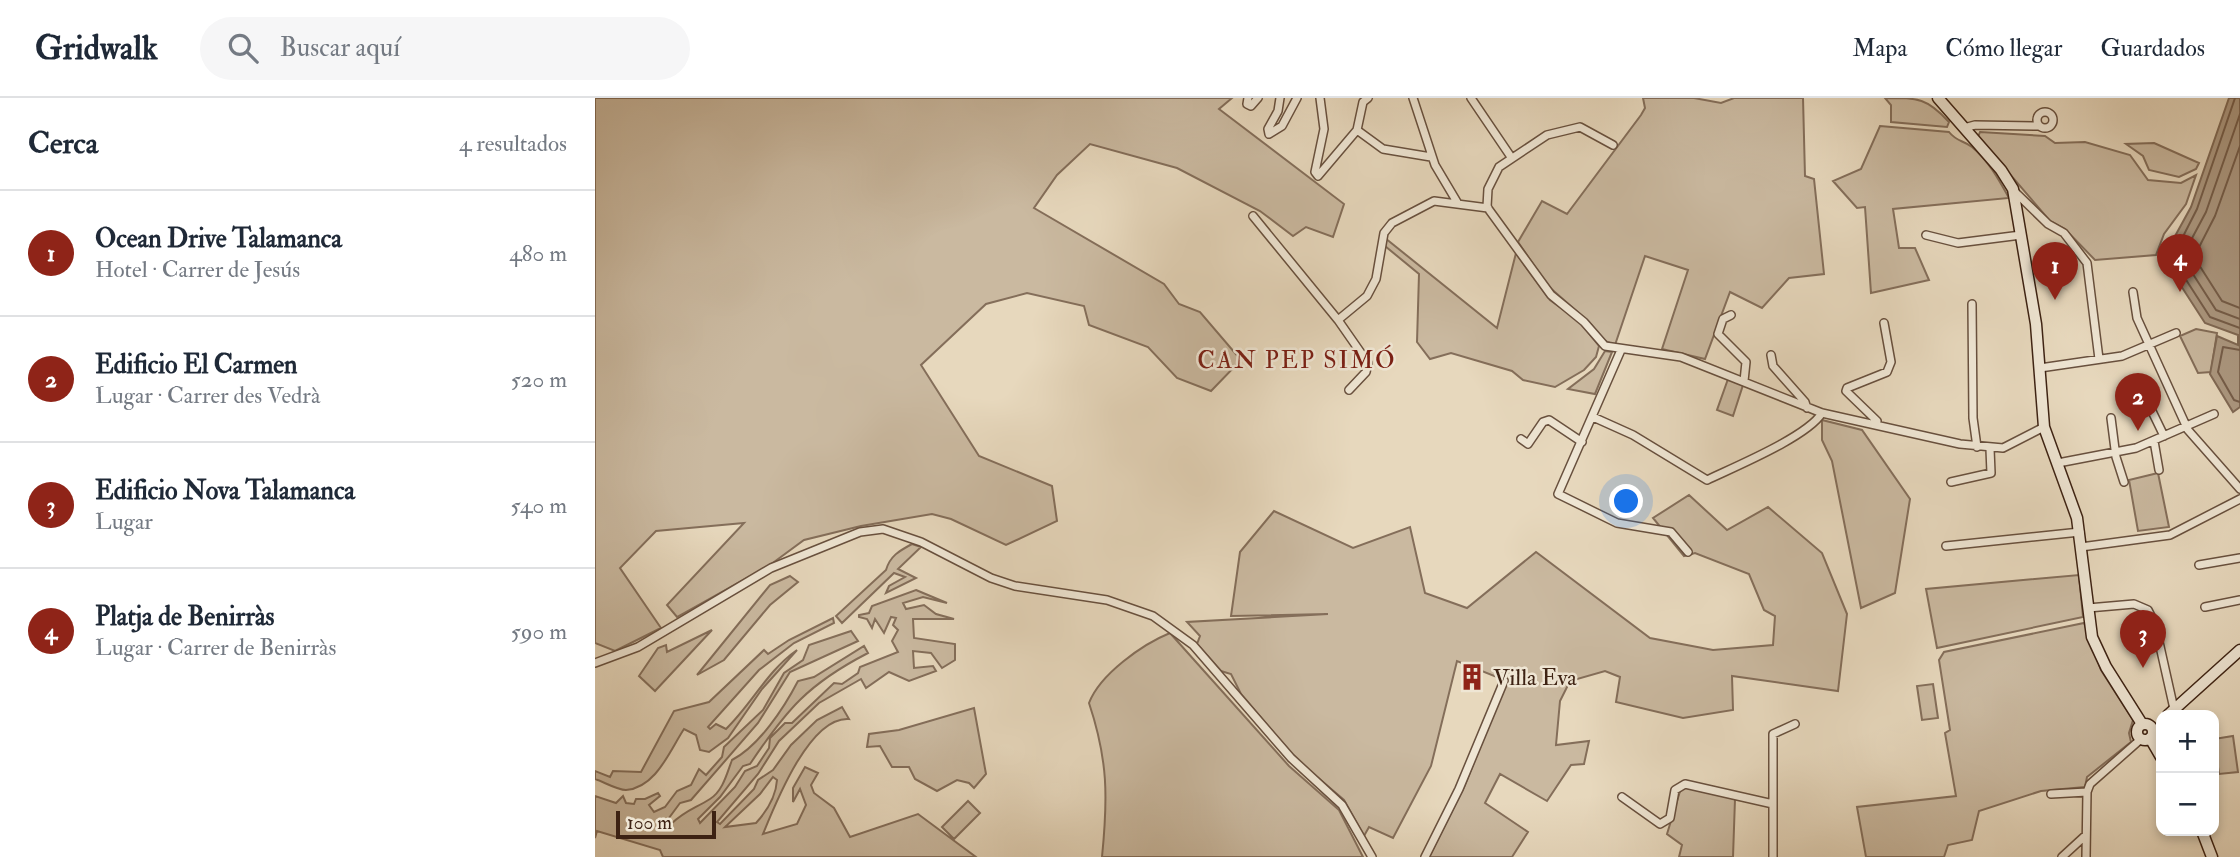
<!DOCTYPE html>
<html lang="es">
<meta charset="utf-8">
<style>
body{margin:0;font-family:"IM FELL Double Pica",serif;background:#f6f6f7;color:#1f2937}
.controls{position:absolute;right:21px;bottom:21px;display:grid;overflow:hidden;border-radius:14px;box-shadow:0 4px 10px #0003}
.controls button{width:63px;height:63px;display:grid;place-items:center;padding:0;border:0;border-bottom:2px solid #e0e1e3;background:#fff;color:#1f2937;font:35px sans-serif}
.scale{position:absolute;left:21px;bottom:18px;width:100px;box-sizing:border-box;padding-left:7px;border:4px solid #3d2213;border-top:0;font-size:19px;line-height:24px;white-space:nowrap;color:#3d2213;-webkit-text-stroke:5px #efe6d4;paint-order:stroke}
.you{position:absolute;left:1032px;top:404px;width:24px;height:24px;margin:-18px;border:5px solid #fff;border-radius:50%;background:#1a73e8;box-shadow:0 0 0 10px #1a73e833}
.badge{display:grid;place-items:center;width:46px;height:46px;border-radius:50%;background:#8f2418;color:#fff;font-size:23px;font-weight:700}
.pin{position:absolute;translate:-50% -58px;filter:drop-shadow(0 2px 4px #0008)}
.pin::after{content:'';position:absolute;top:37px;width:24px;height:21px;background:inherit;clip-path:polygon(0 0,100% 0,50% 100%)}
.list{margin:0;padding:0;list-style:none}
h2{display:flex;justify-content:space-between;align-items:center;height:91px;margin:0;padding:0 28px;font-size:30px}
h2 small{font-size:23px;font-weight:400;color:#747a83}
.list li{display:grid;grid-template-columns:46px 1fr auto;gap:21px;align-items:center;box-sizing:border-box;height:126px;padding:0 28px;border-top:2px solid #e0e1e3}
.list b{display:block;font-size:26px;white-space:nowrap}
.list p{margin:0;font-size:23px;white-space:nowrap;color:#747a83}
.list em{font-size:23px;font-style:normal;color:#747a83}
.icon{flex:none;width:38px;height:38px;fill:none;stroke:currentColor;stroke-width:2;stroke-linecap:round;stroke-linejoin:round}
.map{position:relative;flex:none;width:1645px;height:759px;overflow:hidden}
header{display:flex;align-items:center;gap:42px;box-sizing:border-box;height:98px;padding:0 35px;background:#fff;border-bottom:2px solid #e0e1e3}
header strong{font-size:33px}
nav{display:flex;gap:38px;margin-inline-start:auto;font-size:24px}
.search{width:490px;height:63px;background:#f6f6f7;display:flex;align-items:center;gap:18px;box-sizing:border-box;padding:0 24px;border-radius:38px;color:#747a83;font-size:26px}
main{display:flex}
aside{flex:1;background:#fff}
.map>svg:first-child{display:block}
</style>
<header>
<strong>Gridwalk</strong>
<div class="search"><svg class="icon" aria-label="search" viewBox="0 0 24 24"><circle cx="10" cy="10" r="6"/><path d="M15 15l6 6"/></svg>Buscar aquí</div>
<nav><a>Mapa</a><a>Cómo llegar</a><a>Guardados</a></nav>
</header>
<main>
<aside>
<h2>Cerca<small>4 resultados</small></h2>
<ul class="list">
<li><span class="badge">1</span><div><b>Ocean Drive Talamanca</b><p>Hotel · Carrer de Jesús</p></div><em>480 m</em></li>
<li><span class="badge">2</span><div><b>Edificio El Carmen</b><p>Lugar · Carrer des Vedrà</p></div><em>520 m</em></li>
<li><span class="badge">3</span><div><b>Edificio Nova Talamanca</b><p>Lugar</p></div><em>540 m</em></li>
<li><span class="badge">4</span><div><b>Platja de Benirràs</b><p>Lugar · Carrer de Benirràs</p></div><em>590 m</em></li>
</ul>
</aside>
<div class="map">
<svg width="1645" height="759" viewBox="0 0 1645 759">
<rect width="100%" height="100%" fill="#e7d8bd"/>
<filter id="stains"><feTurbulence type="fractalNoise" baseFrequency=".00286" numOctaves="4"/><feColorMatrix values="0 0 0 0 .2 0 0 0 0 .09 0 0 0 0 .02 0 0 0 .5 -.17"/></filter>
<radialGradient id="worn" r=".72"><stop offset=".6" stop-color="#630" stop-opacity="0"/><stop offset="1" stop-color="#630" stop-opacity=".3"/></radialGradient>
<path fill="#cab9a0" stroke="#846e5a" stroke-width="2" fill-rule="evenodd" d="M0 0H637L624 11 749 106 738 139 711 129 698 138 665 113 582 70 495 46 462 77 439 110 569 186 584 206 605 214 646 262 616 293 582 280 553 249 494 227 489 208 432 195 391 206 326 267 384 358 457 388 462 423 411 447 356 421 337 416 266 428 209 442 175 467 82 519 72 507 149 425 61 433 25 470 66 530 20 553 0 545Z
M1048 0H1099L1126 5 1139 0H1208L1210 78 1219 81 1229 176 1194 180 1167 210 1135 194 1110 261 1067 251 1093 172 1050 158 1020 247 1010 243 994 224 953 188 923 144 947 103 972 116 1046 17 1050 10Z
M1290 0C1324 0 1332 0 1354 24L1352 29 1296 24V7Z
M1285 28 1354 34C1362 44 1368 42 1377 49 1393 62 1404 82 1414 100L1298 111 1304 150H1320L1334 182 1276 195 1270 109 1262 110 1238 83 1266 71Z
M1385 34 1450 38 1460 45 1490 44 1535 57 1553 82 1586 85 1601 77 1591 106 1569 136 1561 157 1500 162 1470 131 1455 123 1383 39Z
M1559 45 1604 65 1601 71 1584 79 1554 72 1548 58 1531 46Z
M790 140 902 230 921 155 955 202 984 223 1004 248 1001 259 989 272 960 289 928 282 917 273 856 255 835 261 822 244 824 176 790 148Z
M1601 231 1622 235 1616 274 1603 275 1585 238Z
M1010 253 1017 254 1000 296 973 291 999 271Z
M1133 281 1148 287 1138 318 1122 312Z
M1227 322 1267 332 1315 401 1300 495 1266 510 1237 363 1227 342Z
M1563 375 1574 429 1543 433 1534 382Z
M1094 397 1132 432 1173 409 1227 455 1252 516 1243 593 1137 578 1138 612 1088 620 1021 604 1025 579 1010 573 975 583 965 603 961 647 994 643 989 666 976 667 952 703 905 676 890 705 933 734 917 759H834L869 689 912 583 862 563 836 668 798 740 774 729 769 738 749 702 702 662 646 596 636 576 626 573 602 546 605 538 592 524 733 516 636 518 645 454 679 413 758 450 815 429 830 495 872 510 941 454 1055 540 1118 552 1178 547 1180 518 1169 512 1154 476 1100 455 1089 458 1058 420Z
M317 446 326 449 303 471 321 480 291 495 294 488 310 479 299 475 247 525 241 518 291 472C295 458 304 453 317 446Z
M1484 477 1488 519 1342 550 1331 491Z
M195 478 203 484 175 507 129 562 102 577 175 487Z
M321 492 352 505 328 499 308 505 311 511 329 507 341 516 359 521H318L319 540 360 546V562L347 570 336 555 318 553 319 570 338 568 341 573 314 583 294 574 271 590 266 581 224 605 184 643 163 676 122 724 125 726 159 691 163 682 178 672 196 647 222 622 247 609 254 621C215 618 181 704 168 736L202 726 211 707 205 691 198 704V690L210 669 223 675 216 687 219 695 239 710 255 739 323 716 381 759H68L65 752 2 733 0 740V698L21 705 28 698 31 705 39 706 41 701H50L63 695 65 698 54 707 59 714 70 709 82 693 96 687 104 671 111 677 127 659 129 649 168 612 189 575 208 562 214 547 256 533 263 543 195 574 163 625 96 702 85 705 71 724 76 726C91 712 99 711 115 701 128 693 132 675 137 662 164 648 189 610 203 583L219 579 269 548 273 555C213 586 192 611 155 666L148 668 125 699 103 721 105 725 140 689 150 673 162 668 174 650 175 640 190 625H197L239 585 247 586 263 575 265 569 303 554 297 543 303 532 298 527 301 520 296 519 289 535 280 521 277 530 272 521 264 519V517L274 515 277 508ZM178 679 182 682C181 698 172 713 161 725L130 729 165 696Z
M238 520 239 525 199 545 164 572 113 629 115 631 121 626 131 631C157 606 172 573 202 552L167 591 133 640 114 654 105 652 101 637 89 631C75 652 61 690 31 692 22 692 9 684 0 681V673L15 679 18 673 46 674 79 613 114 604 169 552 173 556 194 542Z
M1489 525 1506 572 1538 622 1534 635 1536 644 1492 679 1490 689 1446 693 1384 713 1377 742 1353 747 1349 759H1271L1262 709 1361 698 1350 635 1355 632 1344 562 1349 554Z
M117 532 60 593 44 578 63 550 71 547 72 554Z
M575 535 694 668 744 712 768 759H507C513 699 513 662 494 605 505 576 548 546 575 535Z
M1338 586 1343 620 1327 622 1322 588Z
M379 610 391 676 379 690 374 685 362 682 342 693 320 681 314 669H297L285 648 272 649 274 636 304 632Z
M1638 638 1643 674 1624 676 1619 641Z
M1090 688 1140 701 1138 759H1084L1087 747 1072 736 1086 690Z
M373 703 385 715 359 741 347 729Z"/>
<path fill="#ad9a83" stroke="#806a56" stroke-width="2" d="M1634 0H1645V309L1638 314 1615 276 1622 238 1643 247V237L1610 225 1568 160 1596 109Z"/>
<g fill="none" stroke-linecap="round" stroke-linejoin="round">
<path stroke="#755e4b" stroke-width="2" d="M1640 0 1602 111 1577 160 1615 219 1645 230
M1645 16 1611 114 1587 159 1621 212 1645 221
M1645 48 1620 118 1599 159 1627 203 1645 210
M1645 252 1628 249 1623 274 1639 302 1645 304"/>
<defs>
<path id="street" d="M653 0 652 6 656 8 663 0
M685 0 683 13 673 31 674 36 687 28 702 0
M725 0 729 31 720 74 723 78 762 32 768 4 773 0
M818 0 840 67 862 104
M876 0 916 59
M1442 22a8 8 0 1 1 16 0a8 8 0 1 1-16 0Z
M1369 30 1380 27 1444 28
M762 32 788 51 836 59
M1018 47 985 29 952 37 904 69 893 91 892 109 956 197 989 224 1010 248 1086 259 1227 315 1365 346 1408 350 1449 329
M1418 92 1453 126 1469 135 1492 165 1504 261
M658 118 743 222 772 198 781 181 789 135 797 125 839 103 893 110
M1331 137 1363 145 1426 137
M1538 194 1542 220 1593 332 1645 391
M1377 206 1378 320 1382 349
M1136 217 1128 221 1123 236 1151 264 1149 283
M743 222 773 265 771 274 754 292
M1026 252 963 396 1022 425 1076 434 1093 454
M1176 257 1178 268 1210 304 1212 310
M1445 270 1527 258 1581 235
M1554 307 1569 338
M998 319 1038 337 1112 382C1139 369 1212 339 1227 315
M1516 320 1521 359 1529 384
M1281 326 1282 323 1251 293 1252 290 1292 274 1296 264 1289 225
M926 341 933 346 948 324 954 322 987 344
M1559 343 1564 372
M1463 365 1541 350 1619 316
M1356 384 1396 375 1395 351
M1351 448 1485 434
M1486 449 1575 437 1645 401
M1604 467 1645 460
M1610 509 1645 502
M1493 510 1539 506 1553 512 1560 526 1579 611
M0 565 43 549 176 470 265 434 288 431 326 444 396 480 420 488 512 502 558 518 598 547 696 660 747 707 777 759
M1456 696 1492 694
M1027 699 1065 726 1075 720 1080 692 1090 686 1178 706
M830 759 864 691 909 583
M1178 759V636L1200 626
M1467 759 1491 737
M1491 759 1492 694 1495 686 1546 641"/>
<path id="secondary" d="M1343 0 1406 72 1418 91 1441 226 1449 329 1482 420 1497 539 1511 569 1547 626
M1573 617 1645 552
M1542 634a8 8 0 1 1 16 0a8 8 0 1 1-16 0Z
M1555 640 1566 659
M1607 733 1617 759"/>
</defs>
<use href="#street" stroke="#68503e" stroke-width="10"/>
<use href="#secondary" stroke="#3d2213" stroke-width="13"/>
<use href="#street" stroke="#efe6d4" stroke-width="7"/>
<use href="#secondary" stroke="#efe6d4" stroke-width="10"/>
</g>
<defs>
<symbol id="building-bare" viewBox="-9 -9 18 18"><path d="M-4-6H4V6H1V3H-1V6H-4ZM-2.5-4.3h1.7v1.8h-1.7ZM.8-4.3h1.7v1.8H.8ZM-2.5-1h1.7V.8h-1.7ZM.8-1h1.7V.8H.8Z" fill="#8f2418" stroke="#efe6d4" stroke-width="2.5" paint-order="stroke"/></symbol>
</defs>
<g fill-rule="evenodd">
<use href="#building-bare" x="858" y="560" width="38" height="38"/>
</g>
<g text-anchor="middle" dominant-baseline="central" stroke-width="5" stroke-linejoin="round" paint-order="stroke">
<g font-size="23" fill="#3d2213" stroke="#efe6d4" text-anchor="start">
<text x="898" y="579">Villa Eva</text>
</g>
<g font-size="24" letter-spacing="2" fill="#7a1f14" stroke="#efe6d4">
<text x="702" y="262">CAN PEP SIMÓ</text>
</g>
</g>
<rect width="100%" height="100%" filter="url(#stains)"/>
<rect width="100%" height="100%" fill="url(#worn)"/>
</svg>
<div class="controls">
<button>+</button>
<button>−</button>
</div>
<div class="scale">100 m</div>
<div class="you"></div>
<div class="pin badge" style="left:1460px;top:202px">1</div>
<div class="pin badge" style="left:1543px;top:333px">2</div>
<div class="pin badge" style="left:1548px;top:570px">3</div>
<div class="pin badge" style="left:1585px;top:194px">4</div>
</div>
</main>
